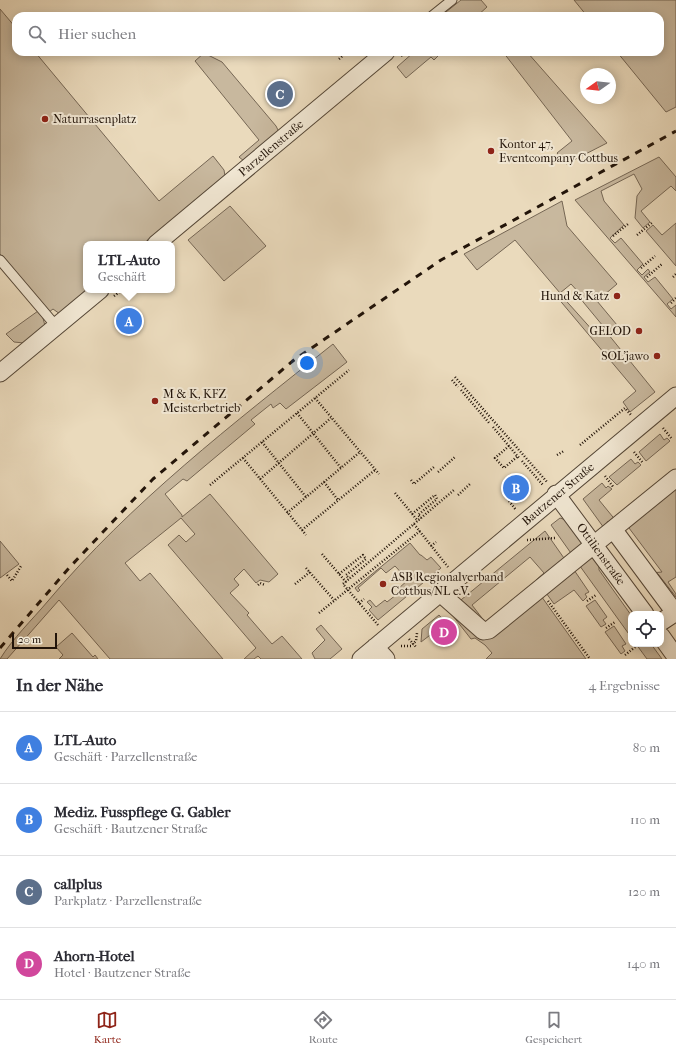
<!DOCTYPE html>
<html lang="de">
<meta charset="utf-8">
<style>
body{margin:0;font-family:"IM FELL French Canon",serif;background:#f2f2f3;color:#2b2b33}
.controls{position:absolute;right:12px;bottom:12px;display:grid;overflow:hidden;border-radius:8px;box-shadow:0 2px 10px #0003}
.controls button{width:36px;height:36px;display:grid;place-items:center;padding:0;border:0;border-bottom:1px solid #e1e1e2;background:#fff;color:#2b2b33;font:20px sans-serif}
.compass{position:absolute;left:580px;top:68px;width:36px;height:36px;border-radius:50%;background:#fff;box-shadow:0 2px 10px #0003;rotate:255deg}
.scale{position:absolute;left:12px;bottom:10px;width:45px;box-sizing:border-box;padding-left:4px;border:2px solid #221409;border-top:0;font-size:11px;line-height:14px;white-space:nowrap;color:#221409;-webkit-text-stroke:3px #f1e7d3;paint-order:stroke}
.you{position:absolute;left:307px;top:363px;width:14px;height:14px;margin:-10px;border:3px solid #fff;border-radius:50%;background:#1a73e8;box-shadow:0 0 0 6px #1a73e833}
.badge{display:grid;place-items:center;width:26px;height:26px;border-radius:50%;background:#8f2418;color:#fff;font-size:13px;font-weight:700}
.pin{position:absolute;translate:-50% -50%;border:2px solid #fff;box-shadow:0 1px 4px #0006}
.popup{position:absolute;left:83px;top:241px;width:92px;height:52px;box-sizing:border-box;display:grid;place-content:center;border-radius:8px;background:#fff;filter:drop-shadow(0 1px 3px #0005);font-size:13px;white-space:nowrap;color:#7c7c81}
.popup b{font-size:15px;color:#2b2b33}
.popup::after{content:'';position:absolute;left:50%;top:100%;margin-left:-8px;border:8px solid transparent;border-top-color:#fff}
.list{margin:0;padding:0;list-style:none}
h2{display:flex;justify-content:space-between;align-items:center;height:52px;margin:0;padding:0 16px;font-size:17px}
h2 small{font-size:13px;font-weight:400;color:#7c7c81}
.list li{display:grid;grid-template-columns:26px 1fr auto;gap:12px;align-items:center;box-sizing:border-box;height:72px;padding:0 16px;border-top:1px solid #e1e1e2}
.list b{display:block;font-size:15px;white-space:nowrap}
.list p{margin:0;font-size:13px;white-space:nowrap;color:#7c7c81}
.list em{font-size:13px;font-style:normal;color:#7c7c81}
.icon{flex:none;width:22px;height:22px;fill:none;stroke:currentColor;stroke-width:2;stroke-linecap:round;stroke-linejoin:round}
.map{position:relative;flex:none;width:676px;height:659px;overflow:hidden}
.search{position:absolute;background:#fff;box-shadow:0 2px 10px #0003;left:12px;right:12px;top:12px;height:44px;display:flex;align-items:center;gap:10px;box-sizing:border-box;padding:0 14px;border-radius:12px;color:#7c7c81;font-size:15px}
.sheet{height:340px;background:#fff}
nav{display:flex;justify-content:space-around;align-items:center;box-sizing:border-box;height:56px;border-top:1px solid #e1e1e2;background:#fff;font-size:11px;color:#7c7c81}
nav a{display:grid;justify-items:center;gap:2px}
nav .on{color:#8f2418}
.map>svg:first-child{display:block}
</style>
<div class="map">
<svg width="676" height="659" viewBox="0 0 676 659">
<rect width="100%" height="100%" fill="#eadabc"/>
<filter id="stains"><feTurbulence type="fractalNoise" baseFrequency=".005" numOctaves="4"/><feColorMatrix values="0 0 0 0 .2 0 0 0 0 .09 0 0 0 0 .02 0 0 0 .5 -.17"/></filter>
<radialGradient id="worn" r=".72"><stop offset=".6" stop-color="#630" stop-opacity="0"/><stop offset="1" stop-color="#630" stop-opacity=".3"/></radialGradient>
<path fill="#c8b89e" stroke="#756654" d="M461 0H481L487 7 477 16H441Z
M574 0H676V107L666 112 617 52H660V16H587Z
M0 9 16 28V52H35L159 201 213 156 224 170 225 176 143 244H86V290H88L60 314 53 309 49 312 0 254Z
M414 52H435L438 56 434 60 431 57 406 78 397 67Z
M503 52H527L607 143 566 164 557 153 572 141Z
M204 53 222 62 276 126 279 132 244 161 239 157 259 140 195 61Z
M659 157 676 177V191L671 186 641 211 650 222 643 228 635 218 637 196 642 189 634 174 601 191 604 201 624 225 610 238 615 243 621 238 643 264 637 270 642 275 648 269 650 272 644 277 648 282 655 277 673 299 667 304 671 309 676 305V317L575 200Z
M562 201 567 226 617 284 597 301 617 325 608 334 655 392 630 412 623 402 636 391 557 297 560 294 595 333 603 326 579 297 581 295 571 284 560 293 515 240 477 270 464 254Z
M230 206 266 246 224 281 188 240Z
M676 223V266L646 231 653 225 662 235Z
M38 311 43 318 45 326 24 343 14 342 6 334Z
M333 344 347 362 286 409 280 403 273 408 271 404 251 420 255 424 187 481 183 479 165 494 182 515V517L210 494 278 574 269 582 260 580 256 583 244 569 234 579 239 585 230 593 249 613 247 615 272 644 282 636 302 659H261L258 656 254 659H244L256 648 168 545 179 535 186 542 195 534 181 518 125 563 140 581 150 573 223 659H110L59 600 7 659H0C13 638 32 620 48 601 131 502 233 424 333 344Z
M660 434 664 440 667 438 670 441 646 461 639 452Z
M631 459 635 464 638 462 641 465 617 485 609 477Z
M676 482V577L668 582 676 594V597L658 574 650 573 662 572 629 528Z
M602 483 606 488 608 486 612 489 599 500 617 522 604 528 583 499Z
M560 518 566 520 584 542 573 556 551 525Z
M545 531 566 561 540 584 536 580 544 573 530 557 472 605 485 622 456 604Z
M0 541 19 564 0 578Z
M410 543 420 555H421L427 560 431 557 441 568 378 620 369 610 372 607 367 602 370 600 376 607 385 600 387 602 401 591 399 588 408 580 395 566 386 573 381 568 358 588 360 590 358 592 355 588Z
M590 554 599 562V570L631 615V637L577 562Z
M572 567 589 592 585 594 587 597 583 601 574 590 554 604 544 590Z
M539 593 586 659H486L492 653 485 645 475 638 471 639 453 616 482 637Z
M595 600 607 617 603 620 606 624 601 627 586 606Z
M439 615 446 623 421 642 422 629Z
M321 625 342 649 330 659H315L312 653 325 640 316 629Z
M614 626 626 644 622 646 625 651 621 654 605 632Z
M72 633 93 657 95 655 98 659H59L63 655 56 647Z
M636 644H651L662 659H647Z"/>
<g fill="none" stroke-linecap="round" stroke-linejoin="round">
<defs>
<path id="lane" d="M432 16 452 0
M0 260 56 326"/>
<path id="street" d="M156 244 386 52
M0 373 100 290
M556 494 645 614
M613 529 676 614
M440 593 483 631 489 630 676 478
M661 622 676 612
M661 636 676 657
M375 647 386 659
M361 659 676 396"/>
</defs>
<use href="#lane" stroke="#544636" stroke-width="11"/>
<use href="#street" stroke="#544636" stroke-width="19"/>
<path stroke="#221409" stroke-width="2.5" stroke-dasharray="1 2" stroke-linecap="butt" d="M401 56 406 52
M339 59 347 52
M637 235 653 222
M613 236 628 224
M641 268 655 256
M647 277 662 264
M673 277 676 274
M114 296 122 290
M671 303 676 298
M455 377 547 482
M452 380 458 387
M461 390 490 424
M315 398 379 474
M297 413 341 468
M493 427 519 458
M663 428 672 439
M262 442 306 497
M580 445 625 408 631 415
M509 446 495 458 504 468 518 456
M634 452 643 463
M557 455 564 451
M243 458 302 530 375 470
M522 461 543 485
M438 472 455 457
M605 476 614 488
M260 479 331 418
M411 480 414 484 434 467
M324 482 338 500
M210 485 349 370
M395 493 418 521
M458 495 470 484
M509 501 516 510
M287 513 360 452
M412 514 435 495 437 499 418 515 421 518
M414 524 448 567
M302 530 306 535
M527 540 555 538
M431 546 436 542
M322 554 346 582
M306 568 334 600
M339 574 363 555 366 559 346 575 349 579
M7 575 12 581 21 566
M295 584 310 572
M258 585 260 583 265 585
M548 601 590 659
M587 601 596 595
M359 603 364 599
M319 613 420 531
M378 625 343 584 454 490
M606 628 615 622
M409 639 416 647
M401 646H411L416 641 417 633
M625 655 639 644"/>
<use href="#lane" stroke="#f1e7d3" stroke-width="9"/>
<use href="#street" stroke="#f1e7d3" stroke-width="17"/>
<path stroke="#221409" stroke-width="3" stroke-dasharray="7 7" stroke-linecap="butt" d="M0 648 69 568 153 479 294 360 441 260 676 131"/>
</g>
<g fill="#8f2418" stroke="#f1e7d3" stroke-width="1.5">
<circle cx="45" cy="119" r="4"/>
<circle cx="491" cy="151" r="4"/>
<circle cx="617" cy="296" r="4"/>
<circle cx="639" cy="331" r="4"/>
<circle cx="657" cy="356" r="4"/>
<circle cx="155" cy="401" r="4"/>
<circle cx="383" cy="584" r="4"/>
</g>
<g text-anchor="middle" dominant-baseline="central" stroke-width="4" stroke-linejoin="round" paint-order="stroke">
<g font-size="12" fill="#221409" stroke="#f1e7d3" text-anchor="start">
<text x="53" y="119">Naturrasenplatz</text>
<text x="499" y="144">Kontor 47,<tspan x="499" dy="14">Eventcompany Cottbus</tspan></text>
<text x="609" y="296" text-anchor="end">Hund &amp; Katz</text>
<text x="631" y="331" text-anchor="end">GELOD</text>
<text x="649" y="356" text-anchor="end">SOL'jawo</text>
<text x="163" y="394">M &amp; K, KFZ<tspan x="163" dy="14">Meisterbetrieb</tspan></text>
<text x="391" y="577">ASB Regionalverband<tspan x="391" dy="14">Cottbus/NL e.V.</tspan></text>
</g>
<g font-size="12" fill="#221409" stroke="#f1e7d3">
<text transform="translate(271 148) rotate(-40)">Parzellenstraße</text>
<text transform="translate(558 494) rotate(-40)">Bautzener Straße</text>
<text transform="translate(601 554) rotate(54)">Ottilienstraße</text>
</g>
</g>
<rect width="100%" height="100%" filter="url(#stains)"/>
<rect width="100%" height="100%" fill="url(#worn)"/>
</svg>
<div class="controls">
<button><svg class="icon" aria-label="locate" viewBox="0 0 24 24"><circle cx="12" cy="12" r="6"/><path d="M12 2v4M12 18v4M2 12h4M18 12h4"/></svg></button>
</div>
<svg class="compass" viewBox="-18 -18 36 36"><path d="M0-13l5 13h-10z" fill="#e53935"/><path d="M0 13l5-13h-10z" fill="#7c7c81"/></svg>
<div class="scale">20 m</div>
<div class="you"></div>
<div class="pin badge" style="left:129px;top:321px;background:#3f7fe0">A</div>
<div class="popup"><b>LTL-Auto</b>Geschäft</div>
<div class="pin badge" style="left:516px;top:488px;background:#3f7fe0">B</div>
<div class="pin badge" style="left:280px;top:94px;background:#5c6f8a">C</div>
<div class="pin badge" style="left:444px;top:632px;background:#d1479c">D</div>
<div class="search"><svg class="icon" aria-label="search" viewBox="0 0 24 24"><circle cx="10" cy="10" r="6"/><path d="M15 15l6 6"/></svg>Hier suchen</div>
</div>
<section class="sheet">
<h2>In der Nähe<small>4 Ergebnisse</small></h2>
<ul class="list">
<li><span class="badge" style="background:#3f7fe0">A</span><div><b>LTL-Auto</b><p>Geschäft · Parzellenstraße</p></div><em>80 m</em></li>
<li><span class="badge" style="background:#3f7fe0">B</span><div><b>Mediz. Fusspflege G. Gabler</b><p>Geschäft · Bautzener Straße</p></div><em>110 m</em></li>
<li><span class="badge" style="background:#5c6f8a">C</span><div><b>callplus</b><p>Parkplatz · Parzellenstraße</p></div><em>120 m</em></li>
<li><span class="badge" style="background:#d1479c">D</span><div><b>Ahorn-Hotel</b><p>Hotel · Bautzener Straße</p></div><em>140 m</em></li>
</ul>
</section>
<nav>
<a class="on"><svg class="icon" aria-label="map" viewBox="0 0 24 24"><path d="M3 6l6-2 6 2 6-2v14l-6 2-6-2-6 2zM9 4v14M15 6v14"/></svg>Karte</a>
<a><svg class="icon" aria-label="directions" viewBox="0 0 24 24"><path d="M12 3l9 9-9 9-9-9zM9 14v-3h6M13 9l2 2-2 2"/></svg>Route</a>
<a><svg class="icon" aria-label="saved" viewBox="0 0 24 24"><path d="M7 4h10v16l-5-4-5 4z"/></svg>Gespeichert</a>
</nav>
